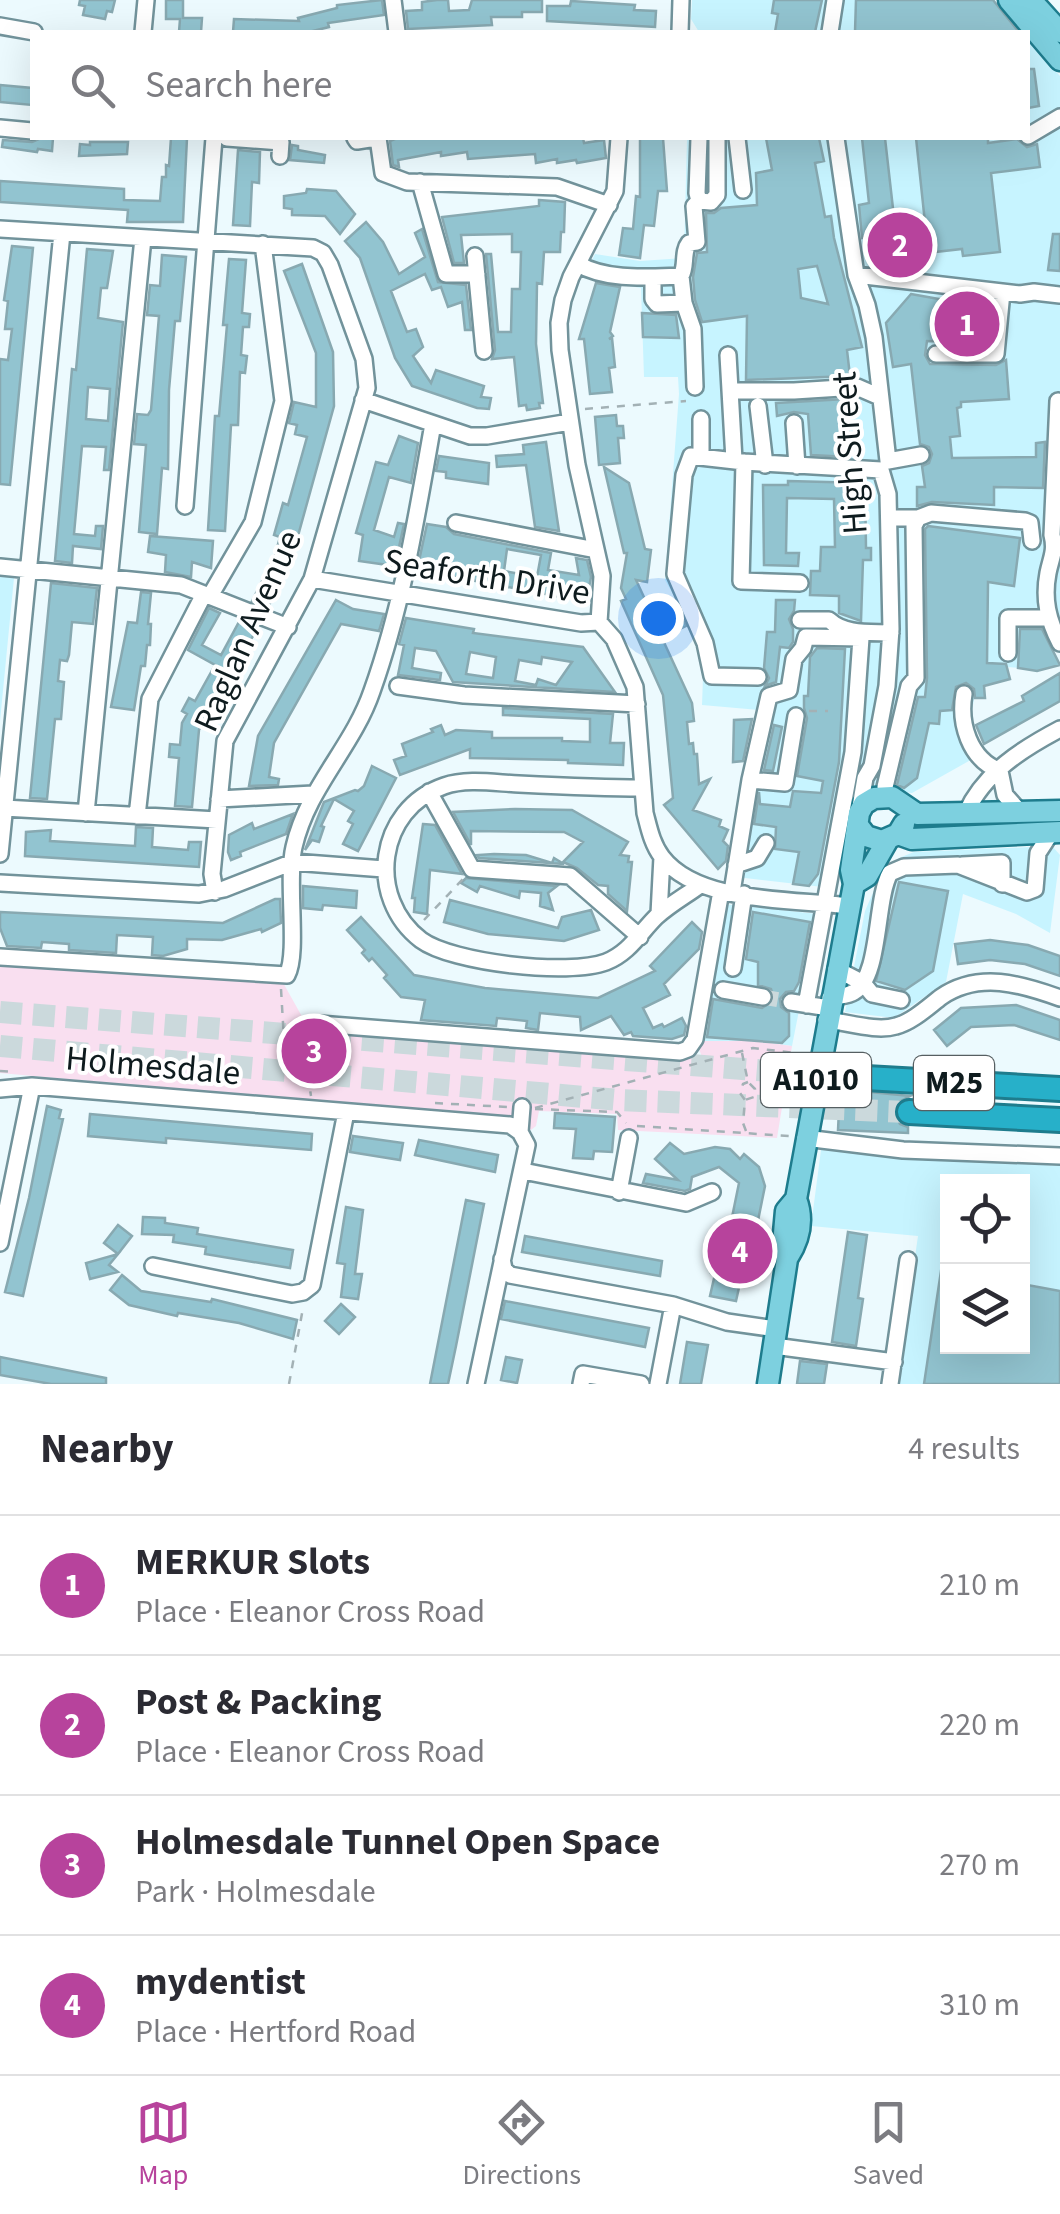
<!DOCTYPE html>
<meta charset="utf-8">
<style>
body{margin:0;font-family:"Source Sans 3",sans-serif;background:#f7f7f7;color:#2b2b33}
.controls{position:absolute;right:30px;bottom:30px;display:grid;overflow:hidden;border-radius:0px;box-shadow:0 10px 40px #0002}
.controls button{width:90px;height:90px;display:grid;place-items:center;padding:0;border:0;border-bottom:2px solid #e1e1e2;background:#fff;color:#2b2b33;font:50px sans-serif}
.you{position:absolute;left:658px;top:618px;width:35px;height:35px;margin:-25px;border:8px solid #fff;border-radius:50%;background:#1a73e8;box-shadow:0 0 0 15px #1a73e833}
.badge{display:grid;place-items:center;width:65px;height:65px;border-radius:50%;background:#b7439c;color:#fff;font-size:32px;font-weight:700}
.pin{position:absolute;translate:-50% -50%;border:5px solid #fff;box-shadow:0 2px 10px #0006}
.list{margin:0;padding:0;list-style:none}
h2{display:flex;justify-content:space-between;align-items:center;height:130px;margin:0;padding:0 40px;font-size:42px}
h2 small{font-size:32px;font-weight:400;color:#7c7c81}
.list li{display:grid;grid-template-columns:65px 1fr auto;gap:30px;align-items:center;box-sizing:border-box;height:140px;padding:0 40px;border-top:2px solid #e1e1e2}
.list b{display:block;font-size:38px;white-space:nowrap}
.list p{margin:0;font-size:32px;white-space:nowrap;color:#7c7c81}
.list em{font-size:32px;font-style:normal;color:#7c7c81}
.icon{flex:none;width:55px;height:55px;fill:none;stroke:currentColor;stroke-width:2;stroke-linecap:round;stroke-linejoin:round}
.map{position:relative;flex:none;width:1060px;height:1384px;overflow:hidden}
.search{position:absolute;background:#fff;box-shadow:0 10px 40px #0002;left:30px;right:30px;top:30px;height:110px;display:flex;align-items:center;gap:25px;box-sizing:border-box;padding:0 35px;border-radius:0px;color:#7c7c81;font-size:38px}
.sheet{height:690px;background:#fff}
nav{display:flex;justify-content:space-around;align-items:center;box-sizing:border-box;height:140px;border-top:2px solid #e1e1e2;background:#fff;font-size:28px;color:#7c7c81}
nav a{display:grid;justify-items:center;gap:5px}
nav .on{color:#b7439c}
.map>svg:first-child{display:block}
</style>
<div class="map">
<svg width="1060" height="1384" viewBox="0 0 1060 1384">
<rect width="100%" height="100%" fill="#ecfafe"/>
<path fill="#c7f4ff" fill-rule="evenodd" d="M692 0H994L1020 32H699L691 19Z
M1028 41 1060 76V617L1036 632 1033 669 1007 667 977 684 969 726 976 757 912 793 842 786 823 887 728 876 759 710 702 705 704 649 665 580 679 394 678 377H644L641 288 583 278 595 254 640 261 684 258 687 138H1028Z
M0 561 13 562 14 578 0 721Z
M1031 847H1053L1060 855 1050 933 1016 914 963 894 946 982 894 1018 845 1012 865 911 879 879 899 858 914 852Z
M723 904 818 914 792 1046 756 1041H696Z
M821 1150 1060 1166V1384H897L918 1236 811 1226ZM948 1182H1022V1346H948Z"/>
<path fill="#f9dff0" d="M0 960 281 979 309 1029 702 1057 696 1041H756L792 1046 777 1138 618 1130 617 1114 539 1111 536 1126 531 1130 523 1120 0 1073Z"/>
<path fill="#92c4d0" stroke="#88a9b1" stroke-width="2.5" fill-rule="evenodd" d="M80 0H115L112 12 107 11 105 19 83 15 85 6 79 5Z
M166 0H183V18H202L201 32H179L180 19H166Z
M382 0 384 15 328 23 329 27 309 32H233L234 19 299 21 298 18 337 8V5Z
M437 0H448L449 11 469 10 472 0H542V12H522V17H491L492 25 408 29 406 11 422 10V2Z
M774 0H822L815 32H775L778 14 772 13Z
M856 0H993L1019 32H855Z
M571 1 635 5 634 10 656 11 655 27 547 21V6H570Z
M1028 69H1034L1039 106 1028 108Z
M0 85 32 88V105L0 102Z
M41 138H53L52 151 38 149 37 152 2 147 3 140 32 142Z
M171 138H187L183 222H127L128 210 0 202V181L124 189V200L160 201 162 177H166V165L169 166Z
M397 138H583L584 143 604 140 606 158 577 163 576 160 557 163V159L536 163 535 154 468 159 467 152 441 156V152L398 160 399 167 393 165 390 141Z
M640 138H663L667 191H658L654 226 644 225 640 258 619 255 623 228 633 229 636 196 640 197Z
M766 138H819L824 161 815 163 825 217 831 216 834 238 862 347 847 350 850 376 746 380 747 316 702 322 695 300 693 277 697 253 707 252 706 213H714L721 208 757 205 756 173 772 170ZM817 266 828 304 801 298 798 269Z
M862 138H885L896 235 926 232 916 138H988V143L1017 139 1027 147 1037 144 1040 167 991 173 1000 252 963 256 962 249 874 259 867 237 862 238 859 205 869 203Z
M90 142H128L127 154 79 156 80 144 90 145Z
M292 145 298 146V150L325 155 324 163 290 160Z
M238 150 260 152 259 183 252 182 250 226 233 225Z
M307 189 336 191 355 214 340 234 325 216 292 215V209L284 208V196L306 193Z
M539 200 565 202 564 232H561L560 252H544L542 284 537 283 536 344 543 403H539L540 408 527 410 526 405 519 406 514 357 492 359 495 350 486 254H491L498 332H511L512 289H520L521 252H512V234L461 235 464 263H454L442 217 539 206Z
M366 222 383 242 399 274 425 257 415 233 422 229 438 282 466 285 471 330H465L462 302 448 307 441 287 432 290 425 274 391 291 407 332 416 329 423 347 413 356 431 383 436 370 484 386 481 397 491 398 489 409 477 408 412 386 395 358 360 258 345 241Z
M1053 234H1060V271L1048 270Z
M12 246 33 248 10 485 0 484V359L8 360 12 329H5L8 301 4 300Z
M87 249 113 251 107 288H101L98 318 123 322 109 470H104L106 447 82 446 74 534 95 536 96 526H103L101 549 73 546 72 563 55 561 72 369 76 370ZM88 387 110 389 108 421 86 419Z
M162 255 186 257 180 321H175L169 390 168 469 162 468 157 534 139 532 146 445 134 444 137 414 148 415 151 410 159 316 147 315 150 285 160 286Z
M229 259 246 260 242 313 250 314 249 327H243L241 355 247 356 245 373 240 372 238 425H231L225 531 208 530 215 416H219L227 325H223Z
M302 264 333 352 334 406 291 561 268 607 252 601 275 555 280 537 274 535 283 503 288 505 307 437 295 434 297 425 289 423 294 402 316 407V353L284 271Z
M596 283 620 287 610 332 613 336 609 339 612 338 615 367 609 368 612 392 590 394 584 339H579Z
M911 294 950 301 990 302 986 343 927 341 925 355 930 364 996 365 1006 360 1009 399 961 402V407L957 408 960 436 950 437 952 458 1036 457V443L1045 442 1043 488 994 487V505L932 502 917 506V487H925L922 466 929 463 932 454 929 447 920 444 911 364 893 367 886 323Z
M642 313 676 315 679 338 643 337Z
M846 399 850 457 811 455 808 414 794 412 777 416 776 403Z
M616 415 617 426H623L624 438H618L620 463 599 465 595 417Z
M399 436 418 443 411 483 389 477 374 530 394 537 398 523 404 524 395 566 359 561 363 535 356 533 376 462 388 465Z
M546 442 557 518 559 531 535 527 526 465 497 467 496 456 524 454 523 445Z
M439 456 489 463 488 484 446 478V472L436 471Z
M604 467 629 483 645 549 651 550 647 582 636 580 657 625 680 614 686 626 662 638 692 703 694 721 687 722 689 744 693 743 694 754H697L699 784 710 779 693 810 721 820 719 826 728 830 723 841 728 846 726 861 718 869 664 805 673 798 663 695 621 601 626 599 621 588 627 553H624Z
M788 481 865 483 866 548H871V560H863L861 621 839 613V596L810 595 811 571H820L821 547H835L834 499 787 498 786 553H799L798 566 764 565 763 485H788Z
M427 524 446 527 454 534 551 553 548 570 579 575 576 558 587 560 591 577 586 603 584 595 557 590 556 596 417 570ZM507 549 541 555 537 577 504 571Z
M928 526 1020 538 1014 586 988 582 987 663 1006 664 1010 679 984 686 985 698H975L974 689 966 683 956 687 952 710 940 711 939 724 929 723 917 778 904 788 897 785 918 697H925L927 678 925 529Z
M150 536 213 541 211 568 192 562 191 577 165 572 166 555 148 552Z
M51 583 97 588 93 624 72 622 69 655 67 661 60 660 58 681 64 682 62 707 61 719H55L47 799 30 798Z
M141 592 151 593 148 624H151L150 645H147L145 666H141L134 710 111 707 128 622 137 623Z
M336 600 353 609 384 614 379 631 341 624 274 743 269 777 279 779 278 785 249 786 258 736Z
M776 600H795L794 611 789 619 793 629V642L789 648 780 647 776 682 765 686 769 678 764 668 767 632H775Z
M209 608 220 613 202 645 221 655 240 620 257 629 199 730 192 807 175 806 179 758 169 757 170 744 180 745 182 723 187 714 182 711 189 698 195 701 215 665 188 650Z
M406 618 474 629 473 633 583 647 615 692 453 682 436 651 415 648 412 668 441 673 440 680 398 675 404 645 399 644ZM470 652 496 657 493 678 466 674ZM542 657 572 662 556 685 538 679 536 685 515 681 519 660 541 664Z
M1020 629H1042L1060 665 1037 671 1018 668Z
M817 648 845 649 839 762 818 874 809 886 793 884 799 852 775 849 776 827 754 824 759 792 760 804 790 807 793 791 821 793 823 781 797 776 807 718 804 708V696H808L810 657Z
M1060 673V701L984 744 976 725 1024 701 1022 696Z
M503 708 613 714 610 743H624L623 765 568 763V760L470 758V749L400 775 394 760 406 756 402 744 433 732 431 729 441 725 445 735 456 730 492 732V738H562V741L590 742V719L503 715Z
M752 719 743 761 733 762 734 720Z
M774 725 782 727 773 771 764 770Z
M372 766 396 778 358 851 343 844 353 824 348 821 354 811 334 799 321 826 324 827 319 842 312 840 305 850 324 802 355 790 358 791 364 786Z
M515 809 572 810 628 842 620 855 629 856 628 862H632L627 911 608 894V886L598 885 577 868 563 862 583 842 564 832 471 831V845L453 812Z
M293 814 286 834 240 852 241 856 231 860 228 852 229 835 252 823 254 829Z
M423 824 435 825 462 874 430 870 427 914 414 912 415 898H412Z
M136 827 153 828 152 847 188 850 189 842H201L199 867 25 856 26 832 51 830 50 841 135 846Z
M494 854 526 855 552 863 554 858 564 864 479 858 477 855Z
M466 878 557 886 548 893 553 910 540 906 541 893 520 891 519 898 480 886 477 892 461 883Z
M899 882 948 891 933 971 905 990 876 981Z
M303 886 357 891 356 908 323 905 322 910 303 908Z
M275 899H280L281 923 262 932 261 929 222 940 187 939V949L163 956 152 955 153 937 117 935 116 953 69 950V944L42 942 41 948 7 946 0 928V912L223 923Z
M450 900 558 928 562 917 591 910 599 930 564 941 488 934 444 922Z
M753 912 810 922 799 982 794 991 786 992 780 999 781 1007 789 1013V1036L782 1043 707 1037 713 999 762 1008 774 1000 771 989 758 985V962L746 959Z
M361 917 414 975 485 988 598 998 655 971 650 966 692 922 702 932 699 949 664 984 670 995 643 1008 653 1028 662 1024 664 1027 682 1018 686 1026 684 1035 672 1039 633 1036 631 1032 624 1035 611 1016 581 1030 580 1017 540 1013 538 1030 526 1028 527 1021 497 1018 496 1026 421 1020 425 1000 401 997 384 978 387 975 372 958 369 961 362 953 365 950 347 930Z
M990 940 1028 945 1060 956V976L1025 964 990 960 958 964 955 944Z
M1016 1005 1060 1020V1040L1014 1025 971 1027 947 1046 934 1030 961 1008Z
M840 1089 910 1096 897 1103 894 1112 900 1124 908 1127V1133L838 1130Z
M47 1106 61 1110 59 1118 63 1119 23 1296 5 1292 29 1198Z
M555 1113 615 1117 612 1152 594 1151 593 1159 573 1158 576 1129 554 1128Z
M90 1114 312 1134 311 1150 166 1138V1143L88 1136Z
M353 1136 403 1143 400 1160 350 1152Z
M419 1140 498 1155 495 1172 415 1155Z
M670 1143 684 1154 715 1147 730 1149 740 1159 744 1154 759 1167 765 1186 750 1260 747 1266 744 1265 736 1301 710 1296 715 1274 711 1273 713 1263H716L721 1237H728L739 1183 719 1167 692 1177 690 1189 685 1191 643 1183 646 1174 678 1180 655 1159Z
M466 1200 484 1204 456 1346 448 1384H430Z
M346 1207 363 1210 355 1274H362L358 1299 341 1297 345 1264 337 1263Z
M143 1217 165 1218V1223L198 1228 197 1234 293 1250 290 1268 205 1254 206 1247 173 1242 174 1235 142 1234Z
M118 1225 132 1236 118 1254 104 1243Z
M848 1232 867 1235 858 1298 863 1299 856 1346 832 1342Z
M525 1236 662 1261 660 1276 522 1252Z
M118 1254 109 1265 118 1272 90 1279 86 1263Z
M941 1271 948 1272V1346H1022V1284L1060 1291V1384H924Z
M122 1275 141 1291 211 1302 212 1299 297 1320 293 1339 239 1323 178 1313 177 1316 129 1305 110 1290Z
M505 1301 649 1328 645 1347 501 1319Z
M341 1304 355 1317 339 1334 325 1321Z
M687 1342 708 1345 701 1384H680Z
M0 1357 106 1378V1384H51L0 1375Z
M506 1357 522 1360 517 1383 501 1380Z
M800 1361 827 1364 824 1384H797Z"/>
<g fill="none" stroke-linecap="round" stroke-linejoin="round">
<path stroke="#cbd9dc" stroke-width="15" stroke-dasharray="15 8" stroke-linecap="butt" d="M763 997 791 1002"/>
<path stroke="#cbd9dc" stroke-width="22" stroke-dasharray="22 11" stroke-linecap="butt" d="M0 1012 848 1077
M0 1046 619 1100 909 1112"/>
<defs>
<path id="minor" d="M393 0 397 32
M0 26 34 32
M143 32 146 0
M680 32 681 0
M830 32 835 0
M0 128 32 131
M1028 136 1060 117
M227 138 281 142 280 156
M355 138 357 141 376 138
M378 138 383 173 407 182 557 187 609 205
M699 138 697 193 699 201 711 202 717 195V138
M737 138 743 190
M836 138 856 275 867 305 874 337 888 461
M420 182 446 274H477
M0 229 313 248 323 253 330 265 364 359 367 388 312 579 225 741 212 874 215 892
M475 256 484 351
M578 264C607 281 649 277 681 276 687 266 682 252 689 243L697 242 694 206 699 201
M856 275 1020 294 1034 292 1060 295
M681 276 684 303 693 329 695 387
M653 277V299L657 304 684 303
M936 354H996L1002 292
M728 355 734 460
M730 391H794L857 387 880 397
M363 400 470 436H487L570 422
M1058 401 1052 535C1056 551 1051 558 1048 573 1043 599 1048 620 1060 643
M758 406 765 465
M701 419V456
M794 423 797 466
M888 461 921 455
M744 462 691 456 684 475 675 574 705 643 712 676 758 677
M185 506 214 138
M889 518H918L931 513 1025 521 1030 523 1032 541
M456 523 596 550
M0 567 181 585 288 627
M312 579 581 623 599 622
M800 583 741 581 744 462 881 470
M210 596 253 522 283 401 263 244
M800 620H829C845 635 870 632 891 633
M599 622 602 576 577 465 560 350 559 323 563 300 571 277 615 191 619 138
M599 622 614 639 635 687 645 813C649 828 652 844 662 857 698 904 794 899 848 906
M1008 653V618H1048
M398 686 464 695 637 704
M964 694C959 723 969 759 1000 771
M1000 771 1005 795 1021 813
M750 780 785 783 796 716
M885 787 909 686 916 678 914 526 918 518
M641 788C601 788 560 786 519 784 495 783 467 778 444 786 377 809 366 898 421 940 452 963 569 976 606 962 629 953 639 934 656 917 669 905 685 896 699 886
M429 792 472 869 570 876 640 937
M219 799 313 794
M4 808 217 820
M86 813 143 238
M859 813 865 778 872 766 887 686 891 629 888 494 881 470
M966 813C984 773 1022 749 1060 729
M137 816 150 699 204 594
M0 854 62 233
M736 865 757 858 766 843
M962 865 1002 863V884
M0 883 199 894 224 889 293 862 384 869
M732 892 750 780 769 696 789 690 794 659 803 648 806 637 861 638 853 752 806 1005
M659 914 662 857
M0 957 287 975C299 953 286 880 294 847 307 788 353 747 372 691 403 604 417 514 433 424
M733 968 744 894
M836 969 863 983 872 994 901 1000
M723 990 763 997
M830 998C837 996 848 996 854 992 881 977 875 899 890 873L904 867 958 865 1027 892 1035 889 1038 853 1051 833
M791 1002 829 1008
M826 1020C847 1022 876 1032 896 1026 912 1022 928 1007 941 997 979 971 1021 984 1060 998
M319 1024 680 1052 688 1049 695 1039 721 891
M0 1089 32 1086 510 1125 520 1132 527 1145 476 1384
M520 1132 522 1107
M805 1138 903 1150 1060 1156
M523 1171 686 1203 712 1192
M619 1192 629 1138
M0 1243 32 1086
M502 1259 504 1269 510 1275 673 1305 727 1322 776 1329
M153 1266 292 1294 303 1292 312 1285 346 1112
M774 1346 894 1362
M581 1384 583 1374 641 1384
M658 1384 673 1305
M890 1384 908 1260"/>
<path id="major" d="M1009 0 1060 60
M1031 0 1060 32
M859 827 866 836 882 841 898 834 904 824
M898 834 912 839 1060 832
M854 884 867 876 887 841
M788 1257C800 1238 804 1220 796 1199
M768 1384 787 1259 784 1233 786 1211 796 1199 854 884 851 870 859 813 864 804 874 798 892 797 917 814 1060 811"/>
<path id="highway" d="M848 1077 1060 1089
M909 1112 1060 1120"/>
</defs>
<use href="#minor" stroke="#72939b" stroke-width="20"/>
<use href="#major" stroke="#1e7c8d" stroke-width="25"/>
<use href="#highway" stroke="#1e7c8d" stroke-width="28"/>
<path stroke="#a3b1b5" stroke-width="2.5" stroke-dasharray="8 8" stroke-linecap="butt" d="M585 409 686 401
M809 711H828
M424 920 463 879
M281 989 285 1057 309 1083 311 1096
M742 1053 748 1082 755 1089 754 1097 745 1100
M0 1071 13 1072
M435 1103 507 1107
M535 1108 753 1048 803 1054
M535 1109 617 1112 626 1123
M637 1126 789 1136
M746 1131 743 1123 745 1100 740 1093 743 1084 748 1082
M289 1384 303 1308"/>
<use href="#minor" stroke="#fff" stroke-width="15"/>
<use href="#major" stroke="#7dd0df" stroke-width="20"/>
<use href="#highway" stroke="#27b0c9" stroke-width="22"/>
</g>
<g text-anchor="middle" dominant-baseline="central" stroke-width="8" stroke-linejoin="round" paint-order="stroke">
<g fill="#fff" stroke="#565f62" stroke-width="2.5">
<rect x="761" y="1053" width="110" height="54" rx="8"/>
<rect x="914" y="1056" width="80" height="54" rx="8"/>
</g>
<g font-size="32" font-weight="bold" fill="#0e1b1e">
<text x="816" y="1080">A1010</text>
<text x="954" y="1083">M25</text>
</g>
<g font-size="35" fill="#0e1b1e" stroke="#fff">
<text transform="translate(850 453) rotate(-94)">High Street</text>
<text transform="translate(487 577) rotate(9)">Seaforth Drive</text>
<text transform="translate(248 631) rotate(-66)">Raglan Avenue</text>
<text transform="translate(153 1066) rotate(5)">Holmesdale</text>
</g>
</g>
</svg>
<div class="controls">
<button><svg class="icon" aria-label="locate" viewBox="0 0 24 24"><circle cx="12" cy="12" r="6"/><path d="M12 2v4M12 18v4M2 12h4M18 12h4"/></svg></button>
<button><svg class="icon" aria-label="layers" viewBox="0 0 24 24"><path d="M12 4l9 5-9 5-9-5zM3 14l9 5 9-5"/></svg></button>
</div>
<div class="you"></div>
<div class="pin badge" style="left:967px;top:324px">1</div>
<div class="pin badge" style="left:900px;top:245px">2</div>
<div class="pin badge" style="left:314px;top:1051px">3</div>
<div class="pin badge" style="left:740px;top:1251px">4</div>
<div class="search"><svg class="icon" aria-label="search" viewBox="0 0 24 24"><circle cx="10" cy="10" r="6"/><path d="M15 15l6 6"/></svg>Search here</div>
</div>
<section class="sheet">
<h2>Nearby<small>4 results</small></h2>
<ul class="list">
<li><span class="badge">1</span><div><b>MERKUR Slots</b><p>Place · Eleanor Cross Road</p></div><em>210 m</em></li>
<li><span class="badge">2</span><div><b>Post &amp; Packing</b><p>Place · Eleanor Cross Road</p></div><em>220 m</em></li>
<li><span class="badge">3</span><div><b>Holmesdale Tunnel Open Space</b><p>Park · Holmesdale</p></div><em>270 m</em></li>
<li><span class="badge">4</span><div><b>mydentist</b><p>Place · Hertford Road</p></div><em>310 m</em></li>
</ul>
</section>
<nav>
<a class="on"><svg class="icon" aria-label="map" viewBox="0 0 24 24"><path d="M3 6l6-2 6 2 6-2v14l-6 2-6-2-6 2zM9 4v14M15 6v14"/></svg>Map</a>
<a><svg class="icon" aria-label="directions" viewBox="0 0 24 24"><path d="M12 3l9 9-9 9-9-9zM9 14v-3h6M13 9l2 2-2 2"/></svg>Directions</a>
<a><svg class="icon" aria-label="saved" viewBox="0 0 24 24"><path d="M7 4h10v16l-5-4-5 4z"/></svg>Saved</a>
</nav>
